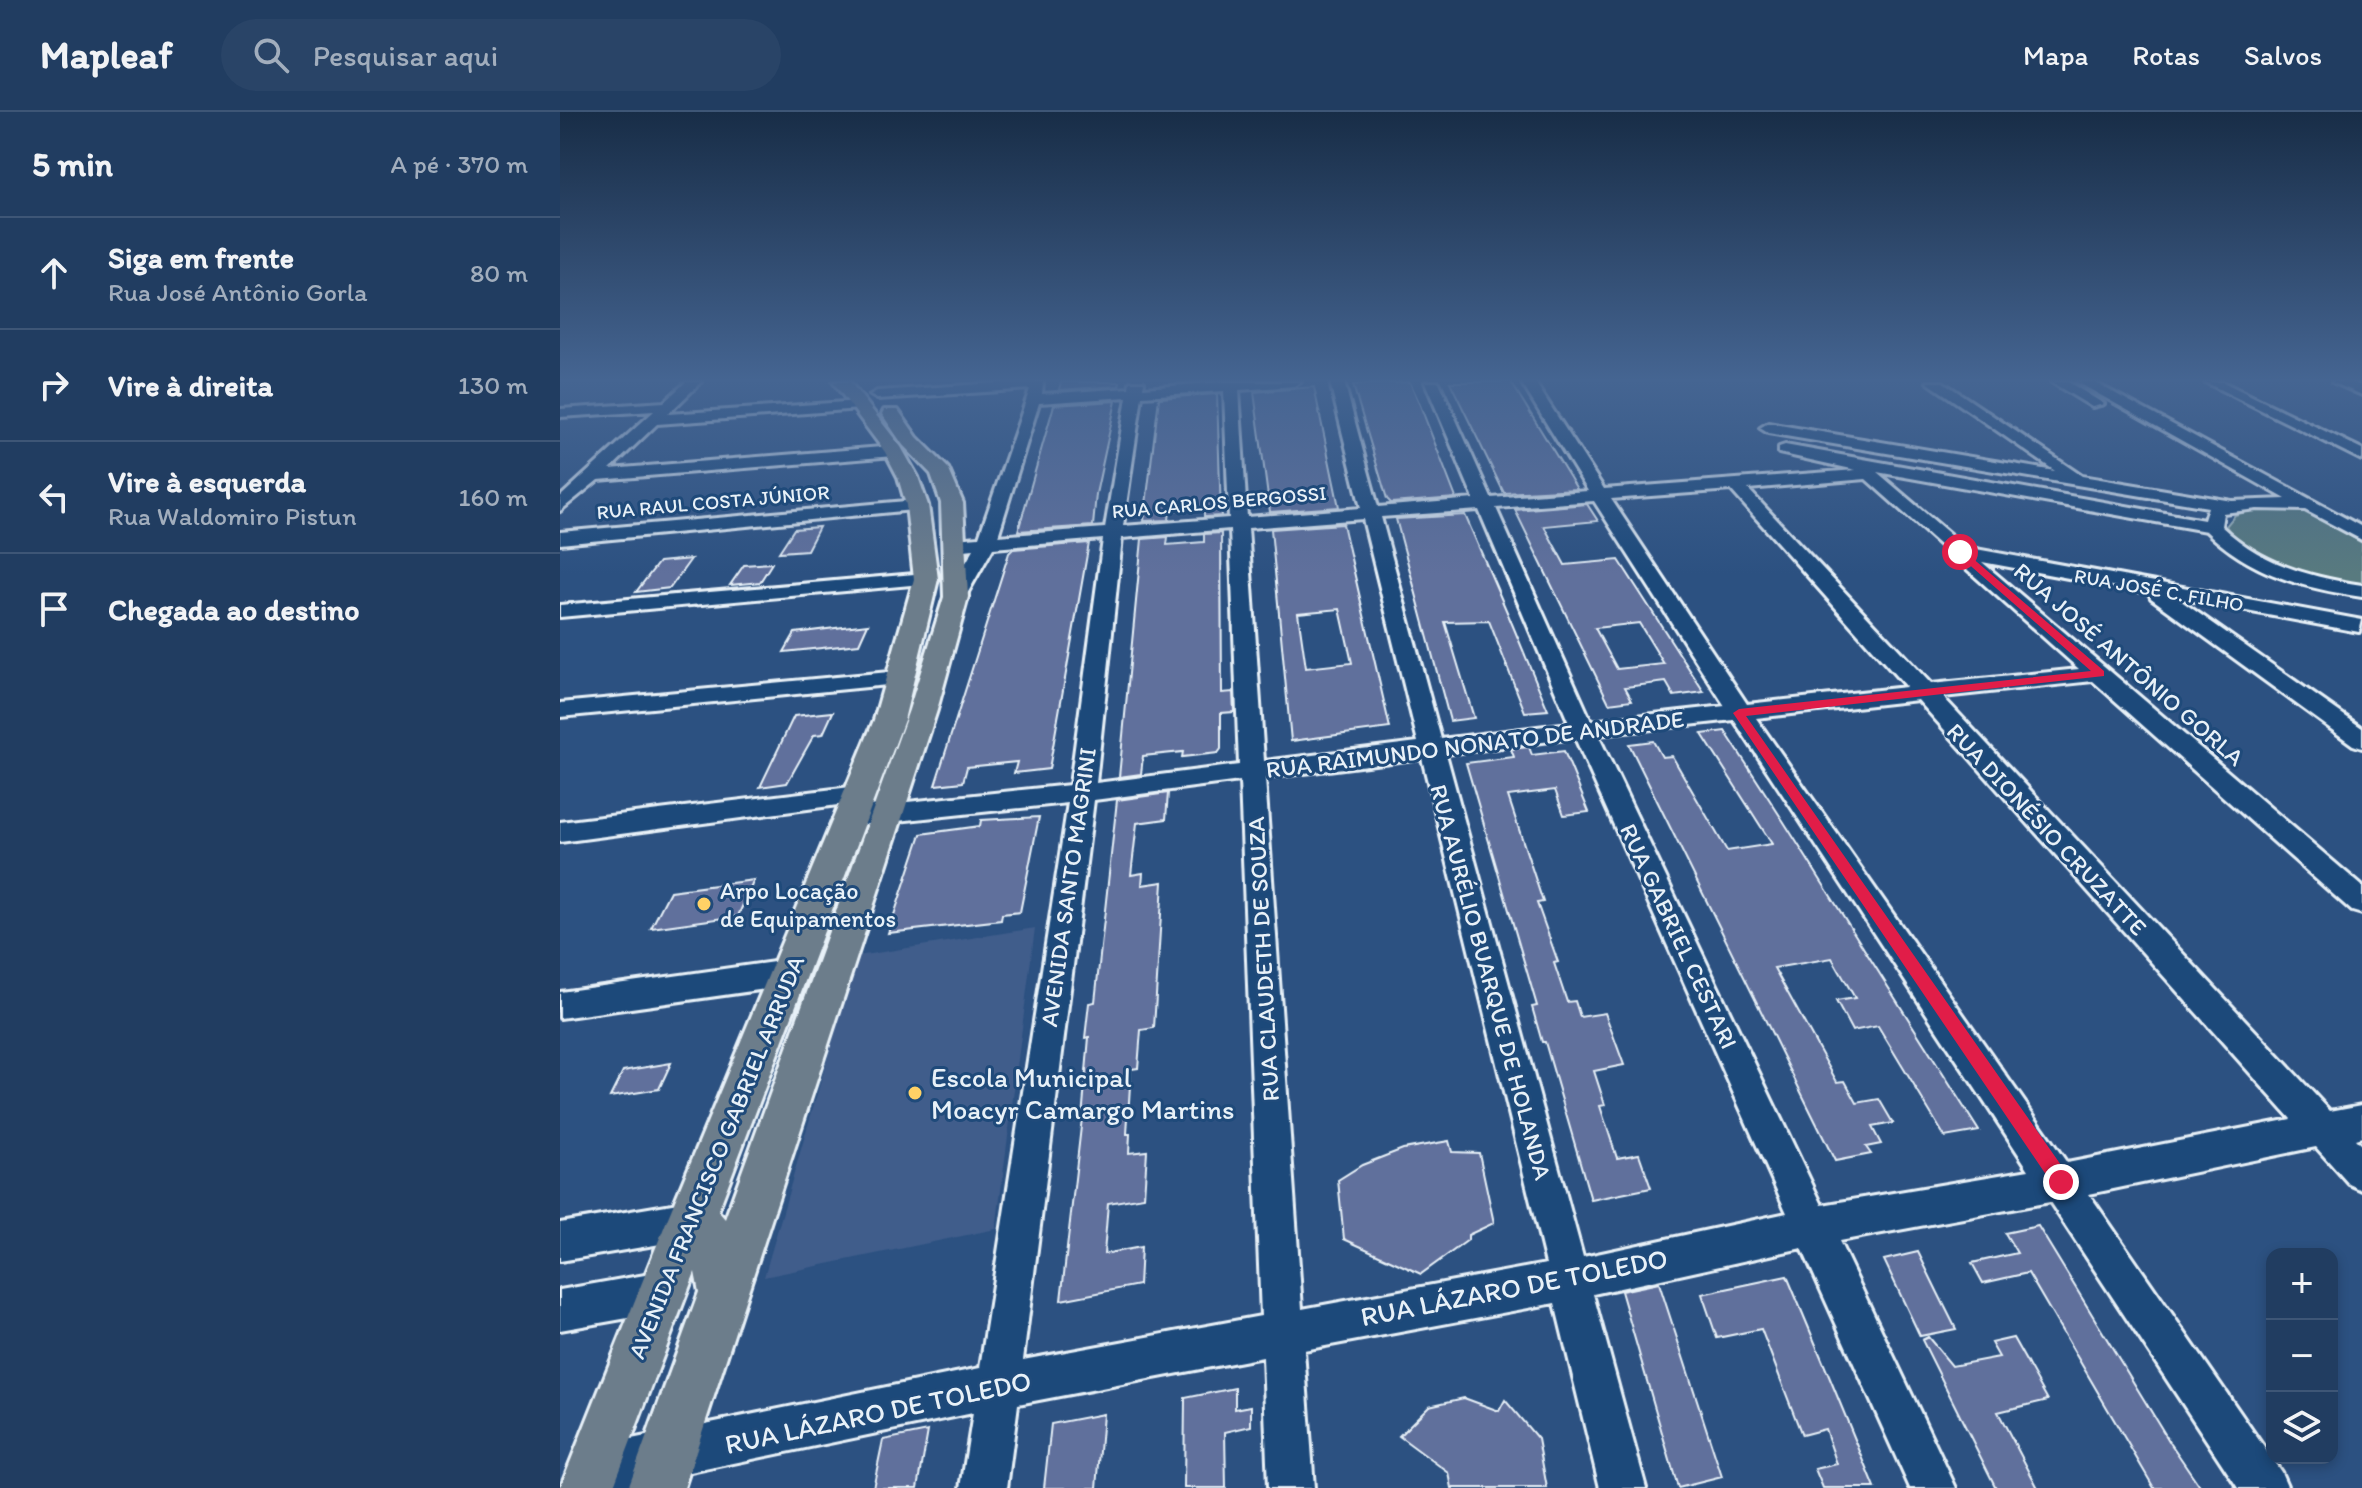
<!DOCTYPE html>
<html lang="pt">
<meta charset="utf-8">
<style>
body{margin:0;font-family:Itim,sans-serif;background:#294467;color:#f1f3f6}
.controls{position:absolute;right:24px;bottom:24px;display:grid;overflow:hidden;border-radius:16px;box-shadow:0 4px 12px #0003}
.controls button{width:72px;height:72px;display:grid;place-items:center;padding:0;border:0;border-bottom:2px solid #3e5676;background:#213d61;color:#f1f3f6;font:40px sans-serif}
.stop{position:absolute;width:24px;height:24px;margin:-18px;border:6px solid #e11d48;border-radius:50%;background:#fff}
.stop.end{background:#e11d48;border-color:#fff;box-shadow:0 2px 8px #0008}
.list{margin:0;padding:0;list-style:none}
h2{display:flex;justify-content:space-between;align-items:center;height:104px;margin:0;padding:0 32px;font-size:34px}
h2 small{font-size:26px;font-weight:400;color:#a2aebd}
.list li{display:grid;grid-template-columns:52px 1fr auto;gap:24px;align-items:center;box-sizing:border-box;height:112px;padding:0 32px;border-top:2px solid #3e5676}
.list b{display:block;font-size:30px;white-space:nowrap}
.list p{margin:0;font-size:26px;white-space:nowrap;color:#a2aebd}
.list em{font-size:26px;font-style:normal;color:#a2aebd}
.icon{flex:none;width:44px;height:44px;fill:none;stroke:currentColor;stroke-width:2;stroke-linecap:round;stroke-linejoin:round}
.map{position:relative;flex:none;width:1802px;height:1376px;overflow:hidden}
header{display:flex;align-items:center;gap:48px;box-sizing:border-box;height:112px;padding:0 40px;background:#213d61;border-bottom:2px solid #3e5676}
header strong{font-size:38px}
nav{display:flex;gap:44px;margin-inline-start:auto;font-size:28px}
.search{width:560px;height:72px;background:#294467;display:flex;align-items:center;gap:20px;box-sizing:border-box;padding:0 28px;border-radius:44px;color:#a2aebd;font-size:30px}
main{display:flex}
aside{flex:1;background:#213d61}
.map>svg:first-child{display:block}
</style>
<header>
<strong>Mapleaf</strong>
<div class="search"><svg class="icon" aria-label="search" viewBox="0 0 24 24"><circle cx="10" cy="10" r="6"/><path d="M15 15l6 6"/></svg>Pesquisar aqui</div>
<nav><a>Mapa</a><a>Rotas</a><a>Salvos</a></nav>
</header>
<main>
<aside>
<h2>5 min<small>A pé · 370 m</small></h2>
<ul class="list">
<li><svg class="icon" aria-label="ahead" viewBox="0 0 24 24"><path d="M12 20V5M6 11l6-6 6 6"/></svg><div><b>Siga em frente</b><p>Rua José Antônio Gorla</p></div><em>80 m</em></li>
<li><svg class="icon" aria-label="right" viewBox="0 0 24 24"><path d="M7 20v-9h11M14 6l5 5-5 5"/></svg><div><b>Vire à direita</b></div><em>130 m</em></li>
<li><svg class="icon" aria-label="left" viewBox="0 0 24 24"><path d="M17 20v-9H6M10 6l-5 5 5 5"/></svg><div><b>Vire à esquerda</b><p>Rua Waldomiro Pistun</p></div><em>160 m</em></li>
<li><svg class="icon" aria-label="arrive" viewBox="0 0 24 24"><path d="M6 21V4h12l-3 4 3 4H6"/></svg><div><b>Chegada ao destino</b></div></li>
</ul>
</aside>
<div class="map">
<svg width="1802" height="1376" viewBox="0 0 1802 1376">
<rect width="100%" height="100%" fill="#2c5181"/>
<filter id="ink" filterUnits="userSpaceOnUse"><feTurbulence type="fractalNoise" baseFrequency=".0125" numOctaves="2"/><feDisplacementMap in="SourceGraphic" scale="16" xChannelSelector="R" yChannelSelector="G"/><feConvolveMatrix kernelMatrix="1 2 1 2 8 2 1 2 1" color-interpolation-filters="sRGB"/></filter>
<g filter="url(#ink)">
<path fill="#3f5d8b" d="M475 816 436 1117 204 1165 297 844Z"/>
<path fill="#587a7f" stroke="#a0b6bc" stroke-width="2" d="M1696 397 1748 400 1802 431V472C1757 474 1692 453 1666 414L1675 403Z"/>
<path fill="#616f9c" stroke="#e8f1f8" stroke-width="2" fill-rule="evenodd" d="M501 270H560L559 274 499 278Z
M850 270 858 288 896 386 831 391 827 387 793 273Z
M890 270H951L1017 377 944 381Z
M754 275 779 395 710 400 694 280Z
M657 282 661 404 644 405V395L610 398 609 408 584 409 599 286Z
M556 289 536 382 533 414 458 419 494 293Z
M1027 392 1038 409 984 414 1005 453 1059 448 1144 580 1114 584 1106 570 1065 575 1072 588 1049 591 955 398ZM1079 511 1104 552 1057 557 1035 516Z
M905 403 950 507 988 598 965 600 929 509 885 510 914 606 890 609 836 407Z
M783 412 830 616 731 629 711 417ZM780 497 792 551 746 556 738 501Z
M259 415 247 438 219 440 234 417Z
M661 421 662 581 673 580 674 600 661 601V637L658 641 622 645 623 640 583 644 581 662 559 665 582 427 608 425 607 433 644 430V422Z
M529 431 489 657 454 661 457 650 407 655 403 670 375 673 449 441 453 437Z
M131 447 110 476 76 480 99 450Z
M212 451 200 470 170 473 184 453Z
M308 512 299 532 224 540 235 521Z
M273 600 263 622 254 623 227 671 200 675 234 604Z
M1165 619 1222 707 1419 1019 1385 1025 1318 914 1292 919 1276 889 1295 886 1272 846 1214 856 1277 970 1285 969 1297 991 1319 987 1333 1011 1312 1015 1321 1032 1306 1035 1311 1042 1275 1049 1069 632 1093 629 1102 645 1112 644 1167 739 1212 732 1142 622Z
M969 635 972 643 1004 639 1029 700 1004 703 995 678 948 684 983 790 977 791 998 850 994 851 1007 890 1015 889 1020 905 1045 901 1064 953 1034 959 1045 993 1040 994 1057 1046 1079 1042 1091 1076 1031 1088 985 930H982L972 895 977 894 906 651 954 645 951 637Z
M608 681 606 707 577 711 571 763 583 761 582 773 603 770 594 916 581 918 578 956 571 957 567 1022H570L569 1041 587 1039 584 1085 548 1091 544 1142 581 1135 579 1173 501 1188 522 1006 529 925 525 926 529 891 535 890 557 688Z
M479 705 460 800 442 802 441 808 328 821 361 722 420 714 421 708Z
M194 768 178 804 91 816 110 779Z
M111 951 99 977 50 985 63 959Z
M889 1029 892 1040 919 1041 934 1111 908 1123V1128L861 1162 784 1127 778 1068 802 1053 843 1037Z
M1478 1114 1611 1332 1641 1376H1594L1468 1161 1423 1171 1412 1151 1457 1141 1445 1121Z
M1358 1140 1378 1181 1396 1217 1360 1224 1324 1148Z
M1227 1164 1271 1269 1315 1376H1263L1255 1357 1277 1352 1265 1317 1242 1323 1201 1217 1157 1226 1142 1182Z
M1099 1171 1162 1365 1118 1376 1061 1179Z
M1368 1225 1392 1254 1439 1245 1431 1231 1453 1226 1488 1288 1438 1300 1478 1376H1436L1362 1228Z
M675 1276V1297L691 1294V1314L665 1320 666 1376H624L625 1286Z
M904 1286 939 1299 945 1288 978 1327 987 1376H892L889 1361 839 1324 869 1294Z
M543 1302 537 1376H484L491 1312Z
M368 1319 358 1376H313L323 1328Z"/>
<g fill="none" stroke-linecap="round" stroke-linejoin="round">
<defs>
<path id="minor" d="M126 270H141L108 302 300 289 307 293 300 297 97 312 50 357 334 334 342 339 334 344 38 368 0 399V385L94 299 0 305V297L104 290Z
M450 270H483L482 282 569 276 570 270H584L583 276 664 270H741L734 274 679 278 687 405 801 396 770 270H784L818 395 914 387 865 270H879L931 386 1028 379 961 270H975L1044 377 1296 358 1219 341V335L1225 333 1644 408 1648 395 1208 321 1200 316 1208 311 1495 359 1367 270H1383L1522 364 1672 389 1726 387 1517 270H1534L1802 415V428L1745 398 1697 397 1663 401 1661 414C1701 452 1749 465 1802 473V485C1743 476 1690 462 1646 419L1317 360 1405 435 1802 508 1799 520 1617 486 1802 616V636L1793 633 1591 486 1589 481 1422 450 1802 774V802L1792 799 1533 569 1383 585 1770 999 1802 993V1025L1795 1027 1802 1034V1078L1789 1072 1756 1035 1529 1082 1721 1360 1728 1376H1678L1490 1090 1279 1129 1396 1376H1350L1242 1136 1033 1182 1086 1376H1040L995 1191 744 1238 754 1376H708L703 1245 458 1292 447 1376H401L413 1301 54 1376 16 1374 9 1358 16 1342 32 1335 420 1256 508 691 290 714 281 712 277 705 281 698 290 696 510 673 543 427 433 436 403 489H389L386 485 414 437 394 439 385 433 394 427 419 425 470 277 317 287 310 283 317 279ZM664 279 669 406 563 414 582 284ZM567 285 545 416 438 424 479 291ZM1306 367 1519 557 1371 572 1188 377ZM1171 378 1346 575 1187 592 1051 387ZM1034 389 1165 594 1031 609 936 396ZM919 398 1009 611 881 627 821 405ZM803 407 858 630 704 649 688 416ZM670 417 679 653 536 671 562 426ZM1358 588 1731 1007 1507 1051 1196 606ZM1174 608 1469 1058 1262 1093 1038 623ZM1015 626 1227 1101 1023 1145 886 642ZM862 646 986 1152 742 1197 705 666ZM680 669 701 1204 463 1248 534 688Z
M1491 270H1508L1544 292 1532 295Z
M1645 270H1663L1802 337V348Z
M1772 270H1791L1802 274V283Z
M357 388 366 393 363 397 0 432V420Z
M366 461 373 463 376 467 373 471 0 505V493Z
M340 559 351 566 348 571 0 605V591Z
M299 674 308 677 312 683 308 689 0 730V710Z
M228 848 239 852 243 861 239 870 228 874 0 906V880Z
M130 1089 143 1095 149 1108 143 1121 130 1127 0 1149V1111Z
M102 1160 116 1166 122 1180 116 1194 102 1200 0 1218V1178Z"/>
<path id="major" d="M273 270H290L341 335 358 365 368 393 378 467 344 608 158 1099 165 1107 349 598 384 485 381 391 371 362 343 333 322 302 324 298H338L357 325 388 356 403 391 408 485 377 598 124 1376H68L139 1180 135 1160 53 1376H0L107 1108 314 608 354 467 346 393 338 365 325 340Z"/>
</defs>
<use href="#minor" stroke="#e8f1f8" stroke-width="6"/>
<use href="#major" stroke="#e8f1f8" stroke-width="6"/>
<use href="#minor" fill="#1f4a7a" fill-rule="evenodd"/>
<use href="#major" fill="#6c7d8b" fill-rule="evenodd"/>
</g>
</g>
<linearGradient id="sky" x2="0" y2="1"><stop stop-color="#182d47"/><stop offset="0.58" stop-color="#456592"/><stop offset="1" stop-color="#456592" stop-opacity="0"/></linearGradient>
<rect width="1802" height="462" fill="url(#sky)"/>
<path fill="#e11d48" d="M1397 438H1403L1544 559V564L1186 604 1508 1063 1510 1070 1501 1079 1495 1076 1173 601 1179 597 1531 559 1397 442Z"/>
<g fill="#ffd166" stroke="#1f4a7a" stroke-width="3">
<circle cx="144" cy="792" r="8"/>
<circle cx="355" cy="981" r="8"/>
</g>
<g text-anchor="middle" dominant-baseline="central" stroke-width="6" stroke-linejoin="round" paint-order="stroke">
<g font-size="20" fill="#e8f1f8" stroke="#1f4a7a">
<text transform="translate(153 390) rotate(-5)">RUA RAUL COSTA JÚNIOR</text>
<text transform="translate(659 390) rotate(-5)">RUA CARLOS BERGOSSI</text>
<text transform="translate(1599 478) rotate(10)">RUA JOSÉ C. FILHO</text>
</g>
<g font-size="24" fill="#e8f1f8" stroke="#1f4a7a">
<text transform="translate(1569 552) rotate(41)">RUA JOSÉ ANTÔNIO GORLA</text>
<text transform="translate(915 632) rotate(-7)">RUA RAIMUNDO NONATO DE ANDRADE</text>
<text transform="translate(1487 717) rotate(47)">RUA DIONÉSIO CRUZATTE</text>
<text transform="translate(508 775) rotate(-82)">AVENIDA SANTO MAGRINI</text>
<text transform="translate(1119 824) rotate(65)">RUA GABRIEL CESTARI</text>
<text transform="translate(703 847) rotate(-93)">RUA CLAUDETH DE SOUZA</text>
<text transform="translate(931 870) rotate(75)">RUA AURÉLIO BUARQUE DE HOLANDA</text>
<text transform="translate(156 1045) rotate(-68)">AVENIDA FRANCISCO GABRIEL ARRUDA</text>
</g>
<g font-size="24" fill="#e8f1f8" stroke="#1f4a7a" text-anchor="start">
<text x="160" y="778">Arpo Locação<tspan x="160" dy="28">de Equipamentos</tspan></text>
</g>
<g font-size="28" fill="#e8f1f8" stroke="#1f4a7a" text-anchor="start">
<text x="371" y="965">Escola Municipal<tspan x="371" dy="32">Moacyr Camargo Martins</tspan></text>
</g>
<g font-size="28" fill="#e8f1f8" stroke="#1f4a7a">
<text transform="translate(954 1175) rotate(-11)">RUA LÁZARO DE TOLEDO</text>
<text transform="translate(318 1300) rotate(-12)">RUA LÁZARO DE TOLEDO</text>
</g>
</g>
</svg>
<div class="controls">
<button>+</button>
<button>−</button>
<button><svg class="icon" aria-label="layers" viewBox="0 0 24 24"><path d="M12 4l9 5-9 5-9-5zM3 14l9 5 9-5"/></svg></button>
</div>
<div class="stop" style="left:1400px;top:440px"></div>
<div class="stop end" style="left:1501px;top:1070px"></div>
</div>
</main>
